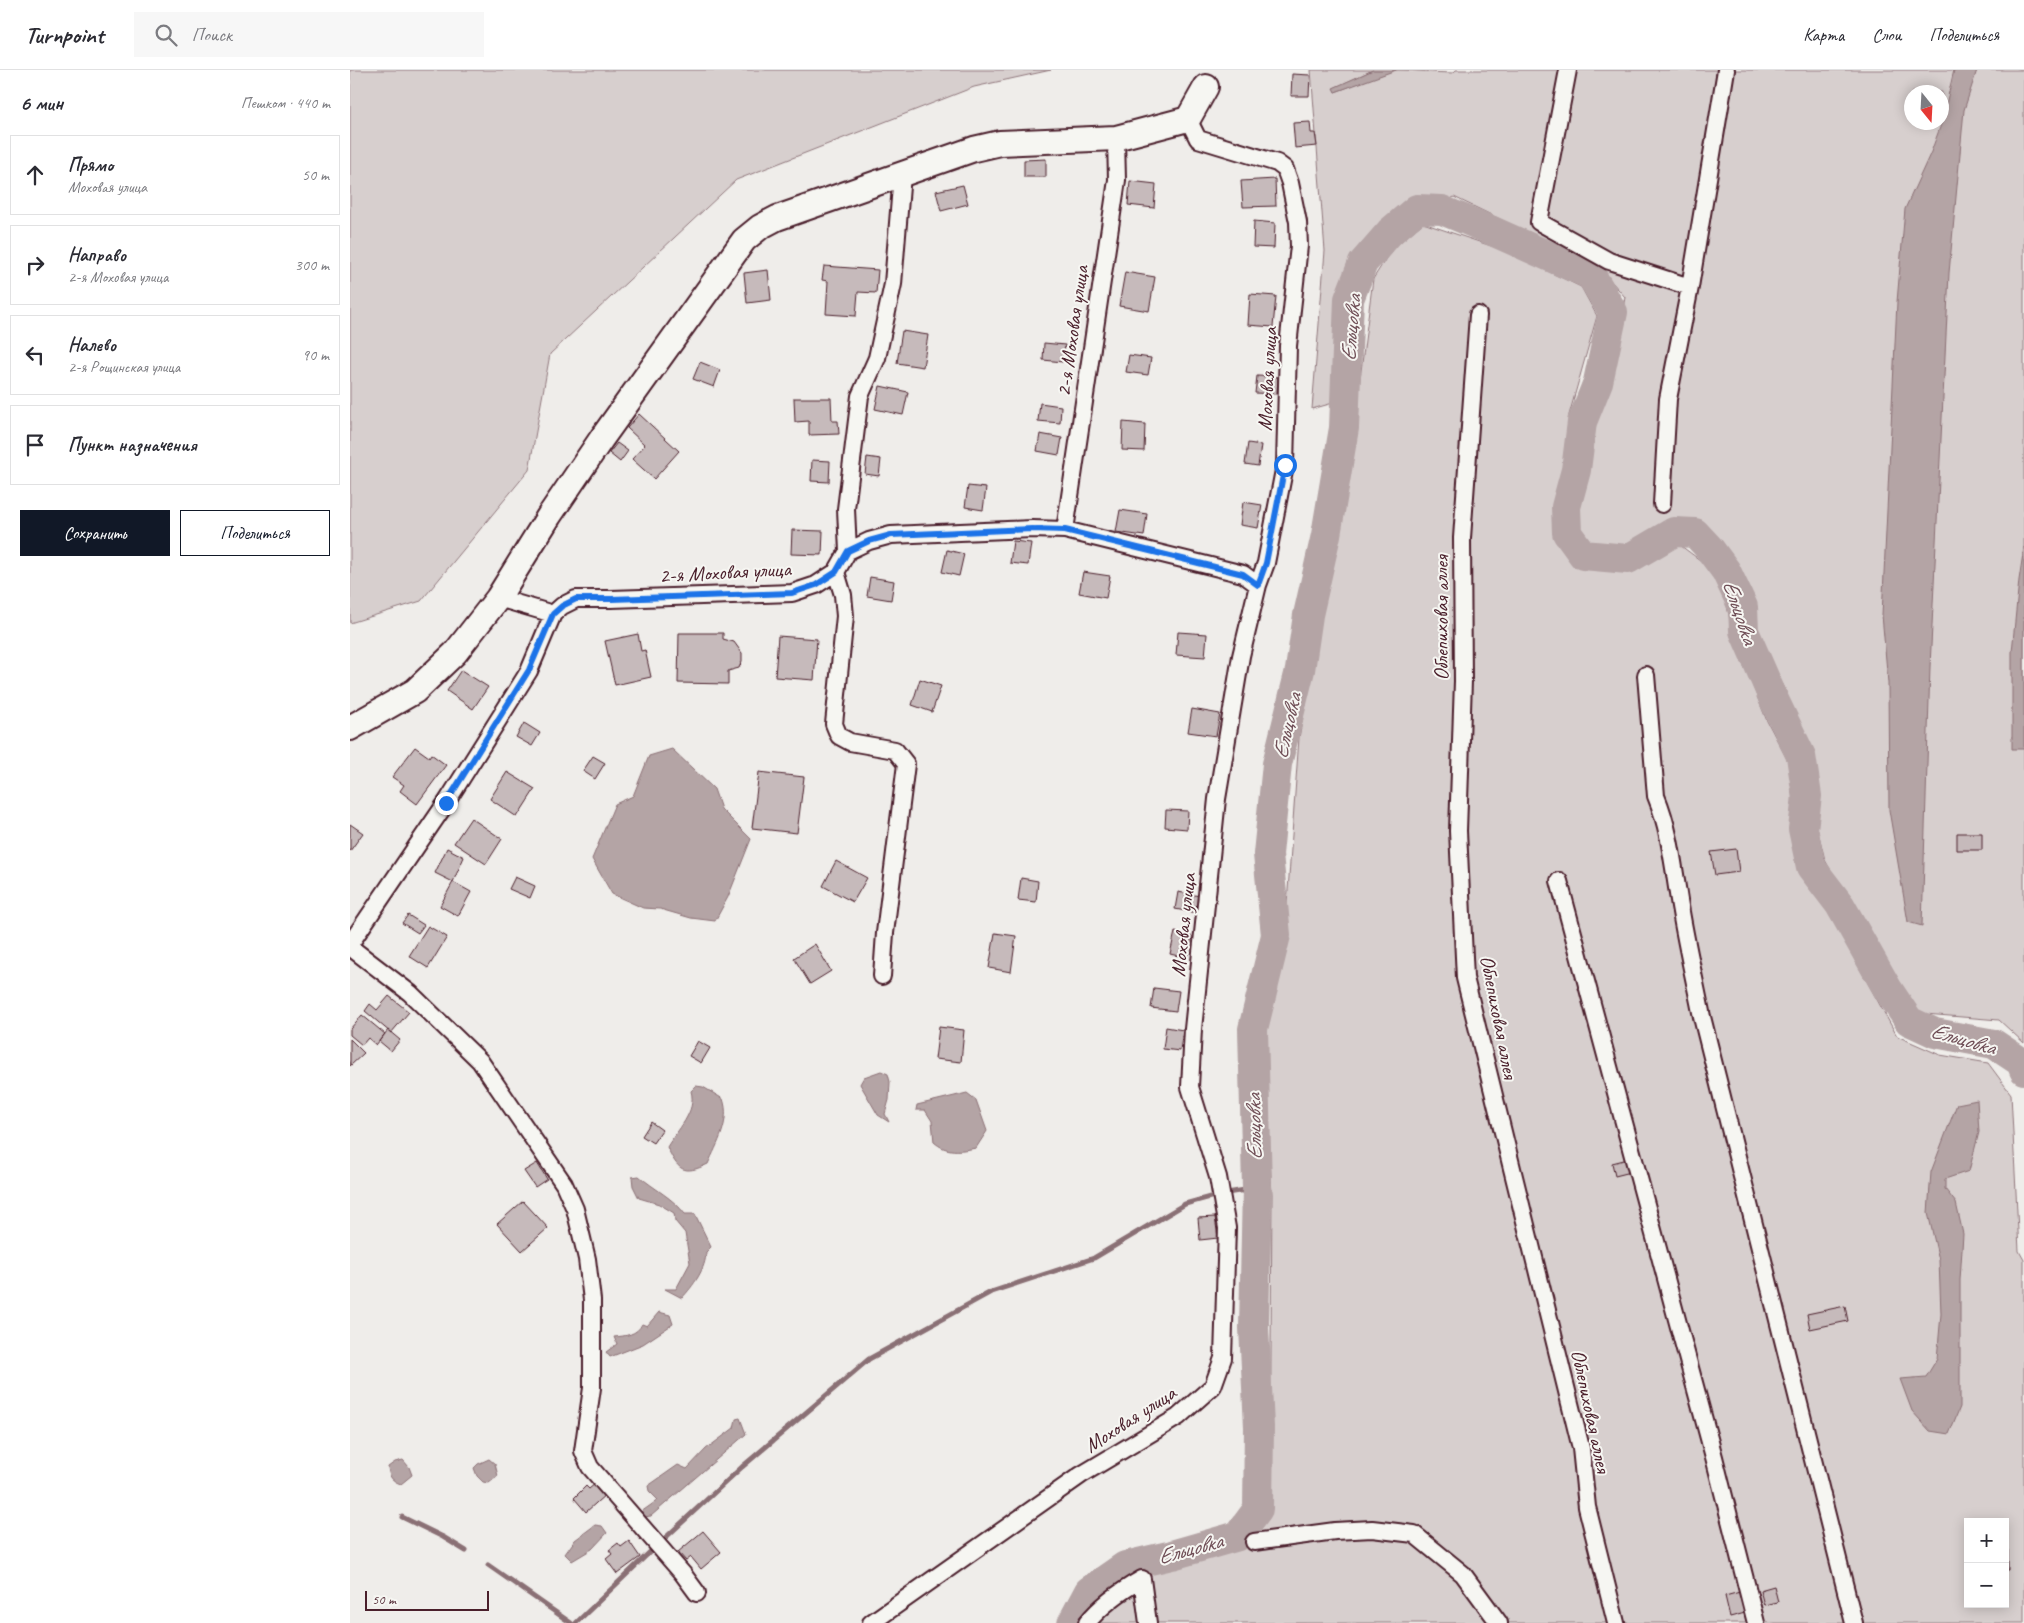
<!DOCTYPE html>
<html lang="ru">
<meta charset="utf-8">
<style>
body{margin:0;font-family:Caveat,sans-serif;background:#f7f7f7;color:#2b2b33}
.controls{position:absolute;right:15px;bottom:15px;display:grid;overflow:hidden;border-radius:0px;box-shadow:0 2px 12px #0003}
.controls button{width:45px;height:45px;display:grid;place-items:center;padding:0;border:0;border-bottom:1px solid #e1e1e2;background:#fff;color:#2b2b33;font:25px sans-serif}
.compass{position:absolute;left:1554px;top:15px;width:45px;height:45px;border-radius:50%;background:#fff;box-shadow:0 2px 12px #0003;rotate:162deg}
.scale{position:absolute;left:15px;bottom:12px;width:124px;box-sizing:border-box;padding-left:5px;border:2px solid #4a1f2b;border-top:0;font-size:14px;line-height:18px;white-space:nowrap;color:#4a1f2b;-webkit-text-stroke:4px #f6f6f2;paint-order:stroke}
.stop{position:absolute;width:15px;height:15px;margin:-11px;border:4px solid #1a73e8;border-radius:50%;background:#fff}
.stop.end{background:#1a73e8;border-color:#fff;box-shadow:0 1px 5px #0008}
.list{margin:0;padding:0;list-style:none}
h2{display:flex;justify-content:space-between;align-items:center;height:65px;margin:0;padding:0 20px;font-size:21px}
h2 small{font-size:16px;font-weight:400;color:#7c7c81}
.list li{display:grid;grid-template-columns:32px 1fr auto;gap:15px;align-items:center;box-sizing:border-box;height:80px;margin:0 10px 10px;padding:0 10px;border:1px solid #e1e1e2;border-radius:0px}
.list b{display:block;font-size:19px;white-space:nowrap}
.list p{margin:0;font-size:16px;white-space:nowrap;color:#7c7c81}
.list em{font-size:16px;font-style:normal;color:#7c7c81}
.actions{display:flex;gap:10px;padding:15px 20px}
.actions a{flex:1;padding:11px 0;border:1px solid #111827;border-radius:0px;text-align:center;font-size:18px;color:#111827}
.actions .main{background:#111827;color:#fff}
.icon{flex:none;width:28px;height:28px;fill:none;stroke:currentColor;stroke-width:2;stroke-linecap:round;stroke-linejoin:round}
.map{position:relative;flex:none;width:1674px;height:1553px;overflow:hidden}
header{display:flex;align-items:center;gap:30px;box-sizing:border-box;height:70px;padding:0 25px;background:#fff;border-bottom:1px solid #e1e1e2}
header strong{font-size:24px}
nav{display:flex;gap:28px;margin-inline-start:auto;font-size:18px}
.search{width:350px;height:45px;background:#f7f7f7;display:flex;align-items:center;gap:12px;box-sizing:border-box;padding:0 18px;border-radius:0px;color:#7c7c81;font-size:19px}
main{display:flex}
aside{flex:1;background:#fff}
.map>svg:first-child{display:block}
</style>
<header>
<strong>Turnpoint</strong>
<div class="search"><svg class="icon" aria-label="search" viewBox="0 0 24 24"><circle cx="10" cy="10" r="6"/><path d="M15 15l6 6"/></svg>Поиск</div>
<nav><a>Карта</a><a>Слои</a><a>Поделиться</a></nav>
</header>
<main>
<aside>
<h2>6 мин<small>Пешком · 440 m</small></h2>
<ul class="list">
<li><svg class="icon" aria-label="ahead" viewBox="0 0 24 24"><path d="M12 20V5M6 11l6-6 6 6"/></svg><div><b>Прямо</b><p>Моховая улица</p></div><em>50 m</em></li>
<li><svg class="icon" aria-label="right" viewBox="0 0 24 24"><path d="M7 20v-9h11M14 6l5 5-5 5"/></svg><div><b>Направо</b><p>2-я Моховая улица</p></div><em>300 m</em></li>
<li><svg class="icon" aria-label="left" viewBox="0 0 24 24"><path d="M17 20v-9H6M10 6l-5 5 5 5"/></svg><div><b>Налево</b><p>2-я Рощинская улица</p></div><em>90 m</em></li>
<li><svg class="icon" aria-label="arrive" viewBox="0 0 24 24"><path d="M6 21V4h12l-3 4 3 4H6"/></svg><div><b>Пункт назначения</b></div></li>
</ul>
<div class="actions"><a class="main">Сохранить</a><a>Поделиться</a></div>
</aside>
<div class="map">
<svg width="1674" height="1553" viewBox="0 0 1674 1553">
<rect width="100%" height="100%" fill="#efedea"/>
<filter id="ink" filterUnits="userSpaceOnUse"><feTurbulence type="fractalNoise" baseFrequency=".02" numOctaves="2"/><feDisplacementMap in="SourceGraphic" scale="10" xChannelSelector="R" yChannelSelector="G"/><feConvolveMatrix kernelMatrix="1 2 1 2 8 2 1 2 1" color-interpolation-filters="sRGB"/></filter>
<g filter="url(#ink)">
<path fill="#d7cfce" stroke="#90777c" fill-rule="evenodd" d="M0 0H701L624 17 386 110 200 284 179 400 71 531 0 553Z
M961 0H1023L984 18 985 22C1000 17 1034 1 1048 0 1067 0 1084 3 1103 3L1106 0H1674V973L1649 950 1563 943 1475 790 1465 749 1457 687 1401 543 1384 501 1374 486 1342 452 1322 450 1275 479 1237 475 1225 461 1224 438 1233 410 1249 340 1266 284 1275 227 1248 196 1104 127 1046 163 1002 231 983 333 962 339 975 181ZM1562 22H1592V52H1562Z
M1073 153 1153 180 1231 217 1247 246 1219 345 1204 466 1232 498 1284 501 1327 473 1358 496 1376 531 1384 570 1417 651 1440 695 1445 764 1449 799 1477 839 1547 966 1590 985 1638 993 1661 1024 1669 1181 1674 1190V1553H735L795 1502 892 1475 920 1438 922 1124 913 969 934 876 949 668 999 393 1023 209 1042 179ZM1618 1452H1655V1534H1618Z"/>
<path fill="#b4a4a5" stroke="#8a6f74" d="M1023 0H1046L985 22 983 18Z
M1604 0H1627L1614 40 1599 203 1580 597 1572 856 1558 852 1539 740 1538 613 1532 545 1547 232 1555 139 1581 82 1592 52Z
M1674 477V679H1662V582L1669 510Z
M322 679 364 719 371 739 401 769 378 827 365 851 341 848 310 839 293 838 262 824 242 789 265 734 283 726 299 686Z
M531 1001 538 1004 540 1012 539 1030 535 1044 539 1052 528 1045 510 1014 514 1007Z
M346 1016 353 1017 373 1029C381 1051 367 1074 358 1094 333 1106 328 1100 317 1077 327 1060 347 1042 341 1021Z
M617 1023 626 1030 637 1061 626 1078C610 1081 596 1083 584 1072L582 1051 575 1040H566L567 1035Z
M1627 1030 1629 1062 1619 1101 1595 1109V1119L1606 1133 1613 1164 1610 1210V1337L1599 1364 1580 1361 1562 1341 1550 1309 1576 1307 1587 1289 1591 1244 1589 1190 1578 1143 1581 1102 1607 1034Z
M289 1106C304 1119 323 1128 335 1144H345L361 1177 356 1182C356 1199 343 1216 332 1228L315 1219H326L340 1193 335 1163 325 1151 324 1143 309 1134 289 1128 283 1116 282 1107Z
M309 1242 320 1245 323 1254 293 1274 260 1287 256 1282 267 1274 264 1267C275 1266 287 1265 292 1254L297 1256Z
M390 1348 396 1364 301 1446 294 1447 291 1442 308 1430 299 1421 298 1416 328 1395 337 1399 356 1379 384 1358 386 1349Z
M139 1389 145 1394 148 1406 139 1413 133 1412 127 1406 124 1398 128 1394Z
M53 1390 59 1397 62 1405 51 1414C42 1411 39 1407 38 1397L45 1392Z
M245 1455 252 1456 257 1463 242 1479 222 1491 215 1484 225 1470Z"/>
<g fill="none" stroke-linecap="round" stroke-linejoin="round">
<path stroke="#8a6f74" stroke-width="5" d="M52 1447 93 1467 116 1481
M313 1470 392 1397 519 1289 641 1222 744 1188 835 1134 871 1124 907 1118
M138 1495 221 1553
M226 1553 302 1480"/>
<path stroke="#b4a4a5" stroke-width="30" d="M722 1553 739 1521 775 1496 822 1485 888 1466 908 1439 909 1357 904 1258 907 1118 903 959 926 865 918 784 927 694 950 600 958 545 976 465 994 358 999 229 1013 193 1040 162 1067 139 1092 140 1140 160 1241 205 1263 242 1248 312 1232 352 1226 400 1216 437 1217 463 1233 485 1278 489 1324 462 1345 463 1359 478 1376 501 1393 537 1394 561 1425 632 1451 686 1457 726 1453 759 1461 797 1490 835 1537 918 1559 951 1585 963 1644 974 1671 992 1674 1000"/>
</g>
<path fill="#c6babb" stroke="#4a1f2b" d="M942 4 960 5 959 26H941Z
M960 52 961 63H965L967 76 945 78 943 53Z
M696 89V107H674V90Z
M925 109 926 136 893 137 891 111Z
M780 111 806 114 804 138 778 135Z
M613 115 618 134 591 141 586 121Z
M904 151 925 153 924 178 903 177Z
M474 196 528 200 526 223 508 222 506 246 476 244 478 211 472 210Z
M418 200 421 230 397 233 394 203Z
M775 202 805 207 799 241 769 236Z
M900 224 926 226 923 257 898 255Z
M552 261 578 265 573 297 547 293Z
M694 273 715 275 713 292 693 290Z
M779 285 801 288 798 305 776 302Z
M350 292 370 300 364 317 343 309Z
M907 306 928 307 927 324 905 323Z
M530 316 558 322 553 345 525 339Z
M444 328H481L482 351H488L489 364 459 365V351L445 352Z
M690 333 711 336 710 353 688 351Z
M289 344 329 381 304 409 282 389 295 375 277 358Z
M773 352 795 354 794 381 772 380Z
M690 364 712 368 709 385 687 381Z
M267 373 278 381 270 392 259 383Z
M898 373 911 375 908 396 895 394Z
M517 387 531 389 529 406 515 404Z
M462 390 480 391 479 412 461 411Z
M618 416 636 418 633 440 615 437Z
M893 432 912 435 908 458 890 455Z
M770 440 797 444 794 466 766 462Z
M442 460 473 461 472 485 441 484Z
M663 471 681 473 678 495 660 493Z
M597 480 614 484 609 506 592 502Z
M733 502 760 506 756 528 729 523Z
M520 507 544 511 541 530 517 526Z
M828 562 857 564 855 587 826 585Z
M329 563H373V569L384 572 392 583V591L389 598 378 601V614L328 613Z
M288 564 291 581 295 580 301 607 265 615 255 571Z
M428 566 467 569 464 610 425 607Z
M111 600 138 617 123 639 97 621Z
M570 609 591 616 582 642 562 635Z
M842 639 870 644 866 666 838 662Z
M174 653 190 663 182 676 166 667Z
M65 677 79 687 81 684 96 695 67 734 50 721 54 715 42 707Z
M243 686 255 693 245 709 233 701Z
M157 702 185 719 167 747 140 729Z
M409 702 454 707 447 763 402 758Z
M816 740 838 741 837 759 815 757Z
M121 748 152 769 136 794 104 773Z
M0 754 13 763 0 781Z
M1607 763H1632V780H1607Z
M97 778 114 787 103 812 85 803Z
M1386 779 1389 802 1365 805 1361 782Z
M486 791 517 808 503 832 473 816Z
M165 807 185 816 180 828 159 819Z
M671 808 688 811 686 832 668 830Z
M103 812 121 822 108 846 90 836Z
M828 822 850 826 846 843 825 839Z
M58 845 74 855 68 863 52 853Z
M78 856 97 867 78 898 59 886Z
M825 862 842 866 837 888 820 884Z
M645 863 666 866 661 902 639 898Z
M465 874 481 901 460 914 444 888Z
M804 918 829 921 826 941 801 938Z
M39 926 59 942 41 963 15 941 20 934 27 940Z
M12 945 35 964 26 975 18 968 12 975 0 965V959Z
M589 957 614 960 611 992 585 989Z
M816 957 833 960 830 981 813 979Z
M38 960 50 970 41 981 29 971Z
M0 969 14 983 0 996Z
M348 971 360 978 351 993 339 986Z
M301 1052 312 1060 303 1073 292 1066Z
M1278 1089 1281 1102 1265 1106 1262 1093Z
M187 1093 197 1109 185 1117 174 1101Z
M173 1131 198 1158 172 1181 147 1154Z
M865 1147 868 1168 850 1170 848 1148Z
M1495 1236 1498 1251 1460 1259 1457 1244Z
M246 1413 256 1424 236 1442 224 1428 236 1416 239 1419Z
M353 1461 371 1482 351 1499 341 1487 336 1491 328 1482Z
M279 1471 290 1487 267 1504 256 1489 262 1484 259 1480 268 1473 271 1477Z
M1655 1480H1658V1500H1655Z
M1424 1516 1428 1532 1414 1535 1410 1520Z
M1390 1522 1395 1543 1380 1547 1375 1526Z"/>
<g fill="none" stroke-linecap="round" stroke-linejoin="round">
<defs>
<path id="street" d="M1218 0 1189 152 1259 191 1340 217
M1128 245 1112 468 1113 611 1108 761 1115 908 1231 1378 1237 1437 1266 1553
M1312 434 1318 329 1340 217 1376 0
M715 460 767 110 766 68
M498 481 496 439 510 326 527 288 543 214 552 104
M486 502 493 525 495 546 484 654 489 666 500 672 545 680 556 694 535 863 532 906
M148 528 203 544
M1296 605 1306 726C1321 762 1324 803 1331 842 1337 877 1345 912 1352 947L1504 1553
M1209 811 1364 1387 1406 1553
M0 874 96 733 179 601 203 544 212 536 226 529H261L442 523 466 515 486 502 498 481 519 471 541 465 682 459 715 460 893 504 908 515
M0 877 60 923 130 991 214 1114 225 1139 237 1189 242 1230V1318L233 1381 240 1397 333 1504 347 1523
M904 1472 985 1461 1022 1459 1064 1464 1113 1504 1149 1553
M521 1553 731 1405 828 1347 863 1316 873 1288 877 1158 868 1107 840 1017 843 959 867 729 891 586 908 515 916 493 935 395 938 276 949 176 948 152 940 113 935 99 927 93 848 69 838 49
M737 1553C752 1534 771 1521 792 1509L798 1553"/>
<path id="secondary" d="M0 658 65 621 105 583 148 528 199 446 252 368 394 170 410 157 427 148 624 79 650 73 766 68 838 49 856 17"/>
</defs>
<use href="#street" stroke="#4a1f2b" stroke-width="20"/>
<use href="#secondary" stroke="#4a1f2b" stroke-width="28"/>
<use href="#street" stroke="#f6f6f2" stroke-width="16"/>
<use href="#secondary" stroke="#f6f6f2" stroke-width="24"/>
</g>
</g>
<g fill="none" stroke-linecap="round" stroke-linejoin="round" filter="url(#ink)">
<path stroke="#1a73e8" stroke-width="6" d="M96 733 179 600 203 544 212 536 226 529H261L442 523 466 515 486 502 498 481 519 471 541 465 682 459 715 460 893 504 908 515 916 493 935 395"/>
</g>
<g text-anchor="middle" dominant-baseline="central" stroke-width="4" stroke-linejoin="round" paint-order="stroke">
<g font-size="21" fill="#4a1f2b" stroke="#f6f6f2">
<text transform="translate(722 261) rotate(-82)">2-я Моховая улица</text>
<text transform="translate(917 309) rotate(-87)">Моховая улица</text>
<text transform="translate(375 502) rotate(-3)">2-я Моховая улица</text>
<text transform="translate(1091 548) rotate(-90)">Облепиховая аллея</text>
<text transform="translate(833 855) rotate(-84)">Моховая улица</text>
<text transform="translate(1149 947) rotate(79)">Облепиховая аллея</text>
<text transform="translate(1241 1341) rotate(78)">Облепиховая аллея</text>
<text transform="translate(780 1349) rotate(-33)">Моховая улица</text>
</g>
<g font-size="22" font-style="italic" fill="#6f4e56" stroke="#f6f6f2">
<text transform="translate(1001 258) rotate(-85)">Ельцовка</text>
<text transform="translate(1390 542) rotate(71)">Ельцовка</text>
<text transform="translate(937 656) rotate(-77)">Ельцовка</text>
<text transform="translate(1613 969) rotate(16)">Ельцовка</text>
<text transform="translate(904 1057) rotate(-91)">Ельцовка</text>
<text transform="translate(840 1479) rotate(-15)">Ельцовка</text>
</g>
</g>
</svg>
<div class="controls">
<button>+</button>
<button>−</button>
</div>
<svg class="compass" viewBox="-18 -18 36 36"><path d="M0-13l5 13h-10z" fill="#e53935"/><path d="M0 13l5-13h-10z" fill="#7c7c81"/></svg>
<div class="scale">50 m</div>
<div class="stop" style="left:935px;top:395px"></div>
<div class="stop end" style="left:96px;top:733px"></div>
</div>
</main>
